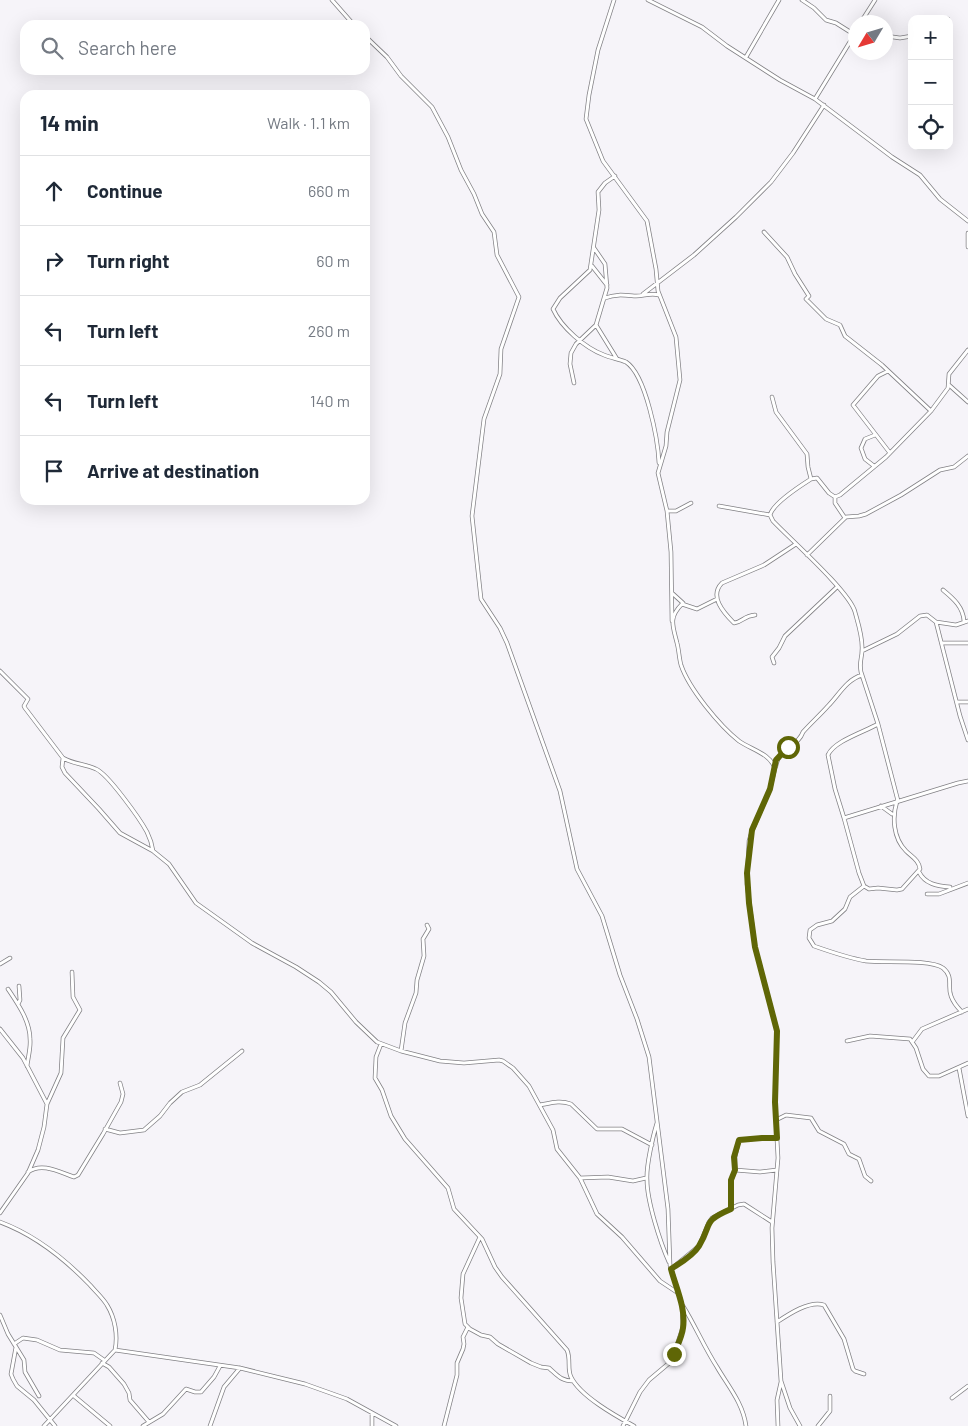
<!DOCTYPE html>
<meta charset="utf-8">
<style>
body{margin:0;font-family:Barlow,sans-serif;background:#f2f2f3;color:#1f2937}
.controls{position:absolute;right:15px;top:15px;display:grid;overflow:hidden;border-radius:10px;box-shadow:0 5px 20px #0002}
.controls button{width:45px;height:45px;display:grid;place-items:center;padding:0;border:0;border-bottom:1px solid #e0e1e3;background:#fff;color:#1f2937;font:25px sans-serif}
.compass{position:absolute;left:848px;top:15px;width:45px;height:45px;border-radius:50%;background:#fff;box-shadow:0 5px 20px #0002;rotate:232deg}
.stop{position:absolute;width:15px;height:15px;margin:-11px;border:4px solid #5f6606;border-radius:50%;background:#fff}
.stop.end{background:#5f6606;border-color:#fff;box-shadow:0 1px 5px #0008}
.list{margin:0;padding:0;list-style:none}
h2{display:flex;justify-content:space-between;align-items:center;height:65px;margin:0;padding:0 20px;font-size:21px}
h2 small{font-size:16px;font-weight:400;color:#747a83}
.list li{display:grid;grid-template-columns:32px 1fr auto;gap:15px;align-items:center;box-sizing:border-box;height:70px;padding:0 20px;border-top:1px solid #e0e1e3}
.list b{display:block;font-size:19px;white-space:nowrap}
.list em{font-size:16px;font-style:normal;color:#747a83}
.icon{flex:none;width:28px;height:28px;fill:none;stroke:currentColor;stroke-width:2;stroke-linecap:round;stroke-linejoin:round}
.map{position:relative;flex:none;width:968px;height:1426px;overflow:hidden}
.search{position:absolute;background:#fff;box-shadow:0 5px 20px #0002;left:20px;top:20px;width:350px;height:55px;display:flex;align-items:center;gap:12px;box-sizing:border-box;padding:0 18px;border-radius:15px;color:#747a83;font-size:19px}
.panel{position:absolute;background:#fff;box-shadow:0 5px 20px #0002;left:20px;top:90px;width:350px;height:415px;border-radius:15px}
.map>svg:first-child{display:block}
</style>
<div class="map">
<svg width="968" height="1426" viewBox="0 0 968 1426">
<rect width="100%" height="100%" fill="#f6f4f9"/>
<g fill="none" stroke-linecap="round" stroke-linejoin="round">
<defs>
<path id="street" d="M332 0 354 25
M614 0 598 50 589 95 586 119 603 161 647 221 656 269 658 291 676 337 680 380 667 432 666 446 658 473 667 511H676L691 503
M648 0 702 27 727 46 780 80 815 99 892 157 920 175 940 199 968 221
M802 0 814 8 826 20 836 23 855 35
M947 19H948
M861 22 875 0
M365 36 387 57 401 76 432 107 448 137 461 170 474 194 482 214 494 232 497 255 519 297 501 349 500 374 484 419 472 516 481 599 500 628 507 643 560 791 577 869 602 916 620 975 637 1019 649 1057 668 1209 670 1265 682 1305 683 1327 674 1354 668 1364 649 1380 640 1392 623 1426
M886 36 900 38 912 36
M746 57 779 0
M815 99 856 32
M615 176 605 183 598 192 599 210 590 270 560 298 553 309C561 327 585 348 604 355 611 358 619 359 626 362 646 375 658 440 659 463
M764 232 787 257 795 274 809 296 806 299 826 319 840 325 845 336 882 365 931 411
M968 233V247
M592 266 607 285
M643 294 694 255 736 217 771 182 793 153 824 105
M605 298C616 294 623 295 634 296 643 297 649 292 659 295
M596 325 617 359
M888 371 878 376 853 405 890 453
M574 383 570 364 571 353 576 344 596 325 607 288 605 264 594 248
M949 385 968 402
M772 397 776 412 807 454 808 467 811 479C800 486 773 503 770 515L773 521C790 539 850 592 855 612 858 623 863 638 862 650 862 659 859 661 861 672L878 724 898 801
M874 466 865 459 861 448 865 439 875 435
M811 479 817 478 829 493 835 497 840 495 886 457 931 411 948 388 949 374 968 350
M835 497V503L845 518
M719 506 770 515
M667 511 671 552 672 621
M807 555 846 517 859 516 866 514 901 495 940 470 954 467 968 456
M943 590C954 599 963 607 964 621
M672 593 683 603
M717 599 697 609 682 604C668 618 673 626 677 643 679 650 679 658 681 665 689 689 720 726 739 741 752 750 769 753 775 768L770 789 752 831 749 841 747 884 755 947 777 1031 775 1102 778 1158 772 1228 773 1262 781 1381 790 1408 800 1426
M755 615C743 616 743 622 734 623 723 612 709 596 722 583L764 565 796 544
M936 622 956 625 968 621
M942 643H968
M862 651 897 634 920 616 927 615 936 622 960 716 968 740
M774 663 772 657 779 648 785 636 837 587
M0 671 28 699 24 706 25 708 63 758 62 767 65 773 99 809 120 833 153 851 169 864 196 903 252 943 296 967 319 982 331 992 356 1022 377 1042 401 1051 440 1061 464 1063 499 1060 503 1061 513 1068 529 1086 553 1130 557 1149 580 1178 597 1214 622 1237 660 1281 678 1293
M957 702H968
M878 724C864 732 834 741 828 755L835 789 844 818 859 873 864 886 869 889 878 888 897 890 902 889 920 869C919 860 912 857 906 851 893 838 892 817 897 801
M63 758C73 764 85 764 96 769 108 774 140 819 147 832 150 838 152 844 153 851
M776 766C778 749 798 747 803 732 811 723 820 715 828 706 839 695 846 680 862 675
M881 806 892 814
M844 818 958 783 968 781
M919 872C925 884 937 886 950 887
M864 886 850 897 845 909 832 921 817 925 810 930 809 938 814 946C831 952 848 958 866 961 884 963 930 959 943 968 954 977 947 986 951 996 953 1002 958 1008 962 1012
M927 894H939L968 883
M0 964 10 958
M8 989C18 1004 30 1021 30 1039 31 1048 28 1057 27 1066
M18 1004 20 1000 19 986
M0 1029 23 1058 47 1104 44 1127 38 1150 28 1173 0 1213
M847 1041 870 1036 910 1039 916 1048 923 1069 929 1076H939L968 1063
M913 1041 922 1029 968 1009
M381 1044 376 1057 375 1078 382 1090 391 1116 405 1139 448 1188 454 1209 482 1239 495 1267 502 1277 567 1350C571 1359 567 1369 571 1377 580 1396 616 1416 634 1426
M401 1051 405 1023 416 993 417 980 424 956 423 939 429 929 427 925
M959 1068 968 1116
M47 1104 61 1073 63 1038 80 1010 73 997 72 972
M540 1105C551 1103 560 1100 571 1104L597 1129H622L652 1145
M776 1120 786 1115 811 1118 819 1131 844 1144 849 1154 859 1159 865 1176 871 1181
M657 1123C653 1136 646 1166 647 1180 647 1201 660 1242 669 1262
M105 1129 120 1133 144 1130 160 1116 170 1103 182 1092 200 1085 242 1051
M735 1170V1157L739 1140 762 1138H777
M28 1172C42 1162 59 1172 74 1177L78 1175 103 1134 121 1102 123 1094 120 1083
M580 1178 608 1177 633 1181 646 1178
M731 1209V1181L735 1170 760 1172 777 1170
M0 1222C35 1235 64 1258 90 1285 96 1292 103 1298 107 1305 115 1318 118 1335 115 1350L44 1426
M480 1237 463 1274 461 1298 465 1324 470 1329 481 1335 490 1337 498 1344 531 1363 541 1367 549 1368C557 1375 561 1381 573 1381
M671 1269 699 1246 709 1222 712 1218 738 1205 744 1204 772 1222
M683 1306C695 1325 704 1347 717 1367 728 1386 743 1403 746 1426
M0 1315 8 1334 16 1347 11 1374 13 1379 17 1386 34 1400 55 1426
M777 1322C789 1314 810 1300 824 1305L844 1339 853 1369 855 1371 864 1374
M14 1344 23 1338 37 1340 60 1350 94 1353 104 1360
M16 1347 24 1360 25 1372 39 1396
M115 1350 240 1368 305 1384 347 1399 396 1426
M102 1363 109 1367 124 1384 129 1393 130 1400 149 1422
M74 1396 110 1426
M952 1398 968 1386
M143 1426 163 1414 186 1389 195 1392H201L214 1377 220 1366
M210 1426 224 1387 240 1368
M372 1426V1413
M444 1426 457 1375V1363L463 1349 464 1344 463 1337 468 1327
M778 1426 777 1400 781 1382
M818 1426 830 1411V1396"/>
</defs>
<use href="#street" stroke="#828185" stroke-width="4.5"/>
<use href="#street" stroke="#fff" stroke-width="3"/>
</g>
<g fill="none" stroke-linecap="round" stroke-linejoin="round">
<path stroke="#5f6606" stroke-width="6" d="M674 1354C677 1346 682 1337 683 1328 686 1308 676 1288 671 1269 680 1263 693 1256 699 1246 713 1223 701 1222 731 1209V1180L735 1170 734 1157 739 1140 762 1138H777L775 1102 777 1031 755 947 749 903 747 873 752 830 770 789 776 760 788 747"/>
</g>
</svg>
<div class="controls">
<button>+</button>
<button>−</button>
<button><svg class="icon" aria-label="locate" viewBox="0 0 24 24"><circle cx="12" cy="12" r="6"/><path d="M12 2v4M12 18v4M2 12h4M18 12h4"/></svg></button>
</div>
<svg class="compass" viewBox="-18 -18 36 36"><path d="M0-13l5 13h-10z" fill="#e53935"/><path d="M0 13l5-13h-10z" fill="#747a83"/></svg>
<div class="stop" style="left:788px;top:747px"></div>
<div class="stop end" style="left:674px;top:1354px"></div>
<div class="search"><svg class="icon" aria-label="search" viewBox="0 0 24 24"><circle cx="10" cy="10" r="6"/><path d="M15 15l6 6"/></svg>Search here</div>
<section class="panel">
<h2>14 min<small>Walk · 1.1 km</small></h2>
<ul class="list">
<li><svg class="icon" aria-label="ahead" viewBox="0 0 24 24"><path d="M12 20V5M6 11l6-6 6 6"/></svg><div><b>Continue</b></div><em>660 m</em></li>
<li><svg class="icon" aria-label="right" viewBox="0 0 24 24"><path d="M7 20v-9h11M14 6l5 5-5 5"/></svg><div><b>Turn right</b></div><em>60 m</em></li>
<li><svg class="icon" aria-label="left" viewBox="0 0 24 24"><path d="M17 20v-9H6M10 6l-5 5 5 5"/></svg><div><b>Turn left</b></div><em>260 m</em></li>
<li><svg class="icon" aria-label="left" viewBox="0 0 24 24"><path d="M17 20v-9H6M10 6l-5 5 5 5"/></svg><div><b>Turn left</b></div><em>140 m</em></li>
<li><svg class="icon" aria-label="arrive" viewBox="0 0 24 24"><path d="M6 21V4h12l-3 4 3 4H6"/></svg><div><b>Arrive at destination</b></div></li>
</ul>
</section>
</div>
